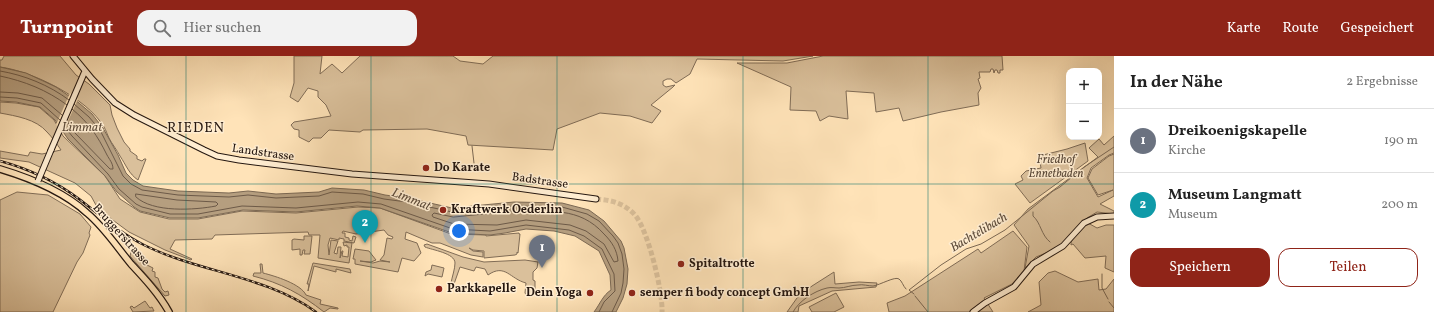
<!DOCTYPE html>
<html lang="de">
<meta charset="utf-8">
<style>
body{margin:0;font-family:Vollkorn,serif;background:#f2f2f2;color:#222}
.controls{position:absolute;right:12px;top:12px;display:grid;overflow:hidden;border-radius:8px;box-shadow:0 4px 16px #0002}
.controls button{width:36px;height:36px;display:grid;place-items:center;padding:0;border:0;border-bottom:1px solid #e0e0e0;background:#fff;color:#222;font:20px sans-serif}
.you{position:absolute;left:459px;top:175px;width:14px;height:14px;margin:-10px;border:3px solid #fff;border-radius:50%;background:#1a73e8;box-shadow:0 0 0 6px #1a73e833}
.badge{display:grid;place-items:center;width:26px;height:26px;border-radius:50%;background:#8f2418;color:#fff;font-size:13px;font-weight:700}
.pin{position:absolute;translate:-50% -33px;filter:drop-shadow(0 1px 2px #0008)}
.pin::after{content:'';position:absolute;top:21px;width:14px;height:12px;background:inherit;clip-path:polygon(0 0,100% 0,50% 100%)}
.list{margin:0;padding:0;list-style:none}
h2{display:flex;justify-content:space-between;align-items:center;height:52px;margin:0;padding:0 16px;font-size:17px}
h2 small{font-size:13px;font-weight:400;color:#767676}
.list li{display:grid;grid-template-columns:26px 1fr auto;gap:12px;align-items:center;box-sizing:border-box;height:64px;padding:0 16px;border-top:1px solid #e0e0e0}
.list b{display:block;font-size:15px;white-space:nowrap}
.list p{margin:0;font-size:13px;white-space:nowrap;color:#767676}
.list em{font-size:13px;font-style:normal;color:#767676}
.actions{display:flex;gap:8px;padding:12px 16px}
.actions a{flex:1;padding:9px 0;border:1px solid #8f2418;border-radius:12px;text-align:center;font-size:14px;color:#8f2418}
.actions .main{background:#8f2418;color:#fff}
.icon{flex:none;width:22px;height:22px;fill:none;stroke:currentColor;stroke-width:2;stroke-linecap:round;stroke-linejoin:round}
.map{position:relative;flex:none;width:1114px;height:256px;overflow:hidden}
header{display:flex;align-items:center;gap:24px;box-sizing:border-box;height:56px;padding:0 20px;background:#8f2418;color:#fff}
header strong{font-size:19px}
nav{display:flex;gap:22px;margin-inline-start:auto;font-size:14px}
.search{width:280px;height:36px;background:#f2f2f2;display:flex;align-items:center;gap:10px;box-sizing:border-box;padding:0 14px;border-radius:12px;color:#767676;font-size:15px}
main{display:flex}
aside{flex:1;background:#fff}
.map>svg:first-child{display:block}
</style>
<header>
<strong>Turnpoint</strong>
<div class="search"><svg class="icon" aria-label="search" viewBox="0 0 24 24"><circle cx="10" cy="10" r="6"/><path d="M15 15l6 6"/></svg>Hier suchen</div>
<nav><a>Karte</a><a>Route</a><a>Gespeichert</a></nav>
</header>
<main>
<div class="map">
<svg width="1114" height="256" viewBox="0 0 1114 256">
<rect width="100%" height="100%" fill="#ffe3b8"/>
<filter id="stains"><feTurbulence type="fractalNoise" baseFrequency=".005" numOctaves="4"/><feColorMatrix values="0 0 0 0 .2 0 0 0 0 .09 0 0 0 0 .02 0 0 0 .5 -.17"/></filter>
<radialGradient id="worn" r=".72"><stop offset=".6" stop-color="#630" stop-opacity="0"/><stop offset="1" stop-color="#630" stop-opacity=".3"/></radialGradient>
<path fill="#dac09b" stroke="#806c56" d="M4 0H60L76 19 89 28 110 49 112 59 117 72 124 86 130 93V95L137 100V103L142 105 144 103H146L138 124C129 118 126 109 120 100 117 94 112 88 109 82 107 78 106 74 104 71 87 42 32 15 0 11V4H2Z
M294 0H322L320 18 332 8 342 17 360 0H453L460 5 483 8 493 0H813L783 5 697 3 690 18 676 27 671 23H667L663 25V29L666 31 675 29 673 31 651 49 661 55 652 67 630 60 600 57 557 73 553 94 468 89 466 80 427 73 363 74 360 76 329 74 321 82H313L309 86 299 81V74L294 73 291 69 294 66 331 60 326 49 318 41V35L308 32 298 46 290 41 294 27Z
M823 0H1002L1003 14H1000V17H998L997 14H995L994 17 993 13H991L990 16H979L980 22 978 23 981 32 978 37 979 49 941 56 903 65 899 52 876 56 874 37 846 35 848 63 829 60 820 65 816 55 790 54 791 31 737 7H787Z
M0 46 16 47 39 51 54 64 63 80 105 120 120 143 140 156 169 163H198L242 155 296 157 358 151 380 152 451 178 486 179V180L519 177V178H520L518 197 517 196V198L515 199 484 202V195L473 194 469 192 473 195 483 196V201L471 199 440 187H432L406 176 405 183 417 187 421 197 414 205 402 202 398 216 355 208V203H353L355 193 369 195 376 204 371 206 360 205 373 207 380 205 390 206 380 204 384 199 387 182 392 183 393 181 388 179 384 174 356 178 343 175 342 177H345V181L349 182V184L352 185 353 180 356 181 354 187 344 185V183L339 182V184L330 182 328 189 329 199 331 184 338 185 334 197 337 198 338 191H341L340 202 342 195H343L342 200 348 201 349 191H347V189L344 190 343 186 352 187 349 207 318 202 320 179H309L308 176 215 179 212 183 175 184 170 193 192 203 191 204 165 194 129 176 106 159 97 151 91 140 75 127 29 106 0 102V95L28 100 30 96 42 98 61 94C57 88 52 81 47 76 36 63 16 60 0 57Z
M1114 80V97L1109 99 1091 112 1087 122 1098 141 1113 134 1098 139 1088 122 1092 113 1109 100 1114 98V140L1100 148 1114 155V158L1097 156 1087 162 1056 193 1036 201 1025 212 1029 190 1014 169 1028 153 1098 101 1089 92 1099 83 1104 89Z
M1085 87 1088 105 1030 147 1015 128 1023 124 1021 120 1026 115 1041 112 1039 100 1067 93Z
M17 136 48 139 80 158 91 171 89 177 90 179 83 197 77 206 53 256H0V144Z
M1088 167 1097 172 1106 169H1114V216L1105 212 1106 200 1085 202 1073 188 1071 189C1070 181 1082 172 1088 167Z
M1013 175 1027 191 1024 215 1012 228 984 242 993 256H889L887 247 905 240 978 193 981 197Z
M304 180H312L310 198H304L305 194H303L302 199H300V193L292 194V184L294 183 304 184Z
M427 188 463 201 484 206 525 204 538 206 537 212 533 216V224L535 225V233L538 238 527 240 525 237 526 227C510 223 505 207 488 219L485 213 476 211 474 215 460 211 454 228 451 227C452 221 455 213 455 207 455 197 432 194 425 191L424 189Z
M131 196 140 198 139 200 141 201 139 205 153 212 152 215 155 216V221L158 222 162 233 165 236 168 235 169 239 165 240 130 200Z
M313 207 350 213 351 217 336 213V216L314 210 308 235 309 228H307Z
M260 208H262L263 217C275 220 301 228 306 239L321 244 320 248 338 252V253L330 252 324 256C301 238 281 227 253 220L254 217H261Z
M432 209 444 212 442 221 428 218 425 220 426 216 431 214Z
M1055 215 1078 226 1098 223 1099 234 1106 233 1114 223V256H1028L1041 249 1039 226 1048 217Z
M834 216 835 228 859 226 877 227 876 231 832 235 799 250 798 256H787L797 242 812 230Z
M836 237 844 251 834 256H812L809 251Z
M145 245 150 252 152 251 154 255 133 256 130 251 132 250 134 252Z"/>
<path fill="#b59e7f" stroke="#7b6853" d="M0 11 26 17 56 31 79 47 92 58 103 72 118 99 126 117 133 124 143 130 178 135 229 137 248 135 276 138 319 136 332 132 364 134 385 139 408 142 452 152 514 146 562 147 589 154 604 165 621 185 624 192 628 213 627 228 623 242 616 256H594C600 248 603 239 611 234L610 219 599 195 575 180 554 175 526 173 505 177 490 179 452 177 380 152 357 150 296 156 243 154 198 162H170L140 155 134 151 117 136 105 120 68 83 55 64 40 51 16 46 0 45Z"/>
<path fill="#ffe3b8" d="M70 37 78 43 62 78 56 69Z"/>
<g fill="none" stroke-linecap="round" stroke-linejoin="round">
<path stroke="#6d5a48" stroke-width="1" d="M0 15C24 19 49 29 69 44
M0 20C24 25 47 34 67 49
M0 36 18 37 42 42 62 59
M0 41 17 42 41 47 60 64
M74 48 89 61 100 74 123 120 131 128 142 134 178 139 229 141 248 139 276 142 319 140 332 136 363 138 384 143 407 146 452 156 514 150 562 151 587 158 599 165 613 180 618 187 622 198 624 213 623 227 621 237 612 256
M67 65 75 77 110 113H113C113 107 109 103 107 99 97 79 89 67 72 53
M65 71 72 80 108 118 119 133 136 148 142 151 170 158H198L242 150 296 152 358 146 381 148 453 173 490 175 526 169 569 174 584 180 602 193 614 218 615 235 604 246 599 256
M136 138 177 144 216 146 218 148 216 150C195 154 153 157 136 141Z
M514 155C549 156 579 150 604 178 612 186 617 194 618 205L614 206 604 188 586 175 570 169 526 164 497 169 454 168 433 161 432 159 434 157 453 161Z"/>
<path stroke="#7b6853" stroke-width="1" d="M472 90 474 107
M1033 156V160C1041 167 1041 179 1050 186
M1102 218V232L1108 243
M914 238 909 234 941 209 966 193 981 188 1005 174 1053 135 1060 131 1084 111 1114 91
M915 240 928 256
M1109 246 1114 252
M793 256C799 245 814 235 827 232 831 231 835 232 839 232 845 232 851 229 858 229 863 228 868 230 873 230 880 229 895 220 899 223 902 225 903 230 906 233"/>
<path stroke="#dec49f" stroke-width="5" stroke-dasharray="5 2.5" stroke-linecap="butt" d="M596 143C611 144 624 147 635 159 648 174 663 236 662 256"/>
<defs>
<path id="secondary" d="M73 0 92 23 115 47 134 59 204 94 217 100 239 104 352 118 489 128 596 143
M51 94 85 15
M973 256 985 247 1014 231 1033 208 1063 190 1084 167 1097 161 1114 160"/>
<path id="primary" d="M0 113C30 122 63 135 87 157 104 171 117 191 131 208 145 223 159 238 169 256"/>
</defs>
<use href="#secondary" stroke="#251710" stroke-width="7"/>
<use href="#primary" stroke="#251710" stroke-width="8"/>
<use href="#secondary" stroke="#ffedd1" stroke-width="5"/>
<use href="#primary" stroke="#ffe3b8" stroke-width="5.5"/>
<defs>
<path id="rail" d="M0 105C29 113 55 125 79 143 100 159 120 177 144 189 198 216 267 220 316 256"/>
</defs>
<use href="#rail" stroke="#251710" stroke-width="2.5"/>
<use href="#rail" stroke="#ffedd1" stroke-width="1" stroke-dasharray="3" stroke-linecap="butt"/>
<defs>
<path id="secondary-bridge" d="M38 125 51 94"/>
</defs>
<use href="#secondary-bridge" stroke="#251710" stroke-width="7" stroke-linecap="butt"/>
<use href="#secondary-bridge" stroke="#ffedd1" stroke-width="5"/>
</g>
<path fill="none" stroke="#0f766e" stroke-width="1" stroke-opacity="0.55" d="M186 0V256M371 0V256M557 0V256M743 0V256M928 0V256M0 128H1114"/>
<g fill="#8f2418" stroke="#ffedd1" stroke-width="1.5">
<circle cx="426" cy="112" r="4"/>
<circle cx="443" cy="154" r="4"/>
<circle cx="681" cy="208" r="4"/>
<circle cx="439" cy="233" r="4"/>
<circle cx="590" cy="237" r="4"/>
<circle cx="632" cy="237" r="4"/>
</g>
<g text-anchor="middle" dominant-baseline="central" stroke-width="3" stroke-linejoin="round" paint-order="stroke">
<g font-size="12" fill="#251710" stroke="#ffedd1">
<text transform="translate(263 97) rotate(8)">Landstrasse</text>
<text transform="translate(540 125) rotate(8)">Badstrasse</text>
<text transform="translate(121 179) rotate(48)">Bruggerstrasse</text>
</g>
<g font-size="12" font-style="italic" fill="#5b4a3a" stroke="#ffedd1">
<text x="1056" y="104">Friedhof<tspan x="1056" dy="14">Ennetbaden</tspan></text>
</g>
<g font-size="12" font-weight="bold" fill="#251710" stroke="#ffedd1" text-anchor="start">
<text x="434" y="112">Do Karate</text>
<text x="451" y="154">Kraftwerk Oederlin</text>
<text x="689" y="208">Spitaltrotte</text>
<text x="447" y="233">Parkkapelle</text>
<text x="582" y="237" text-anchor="end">Dein Yoga</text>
<text x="640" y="237">semper fi body concept GmbH</text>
</g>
<g font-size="13" font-style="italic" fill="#5f4d3c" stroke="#ffedd1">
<text x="82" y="72">Limmat</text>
<text transform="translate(411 144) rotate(22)">Limmat</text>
<text transform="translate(979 177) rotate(-31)">Bachtelibach</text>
</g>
<g font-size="14" letter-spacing="1" fill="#251710" stroke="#ffedd1">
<text x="196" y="72">RIEDEN</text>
</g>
</g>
<rect width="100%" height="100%" filter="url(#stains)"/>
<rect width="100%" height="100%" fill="url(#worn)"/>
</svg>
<div class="controls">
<button>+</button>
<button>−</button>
</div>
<div class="you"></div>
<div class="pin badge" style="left:542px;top:212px;background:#6b7280">1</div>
<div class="pin badge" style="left:365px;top:187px;background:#0f9aa8">2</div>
</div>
<aside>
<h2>In der Nähe<small>2 Ergebnisse</small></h2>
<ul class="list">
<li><span class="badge" style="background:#6b7280">1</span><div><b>Dreikoenigskapelle</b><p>Kirche</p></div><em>190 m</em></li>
<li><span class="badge" style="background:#0f9aa8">2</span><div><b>Museum Langmatt</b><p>Museum</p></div><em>200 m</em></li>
</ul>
<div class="actions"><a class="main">Speichern</a><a>Teilen</a></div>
</aside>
</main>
